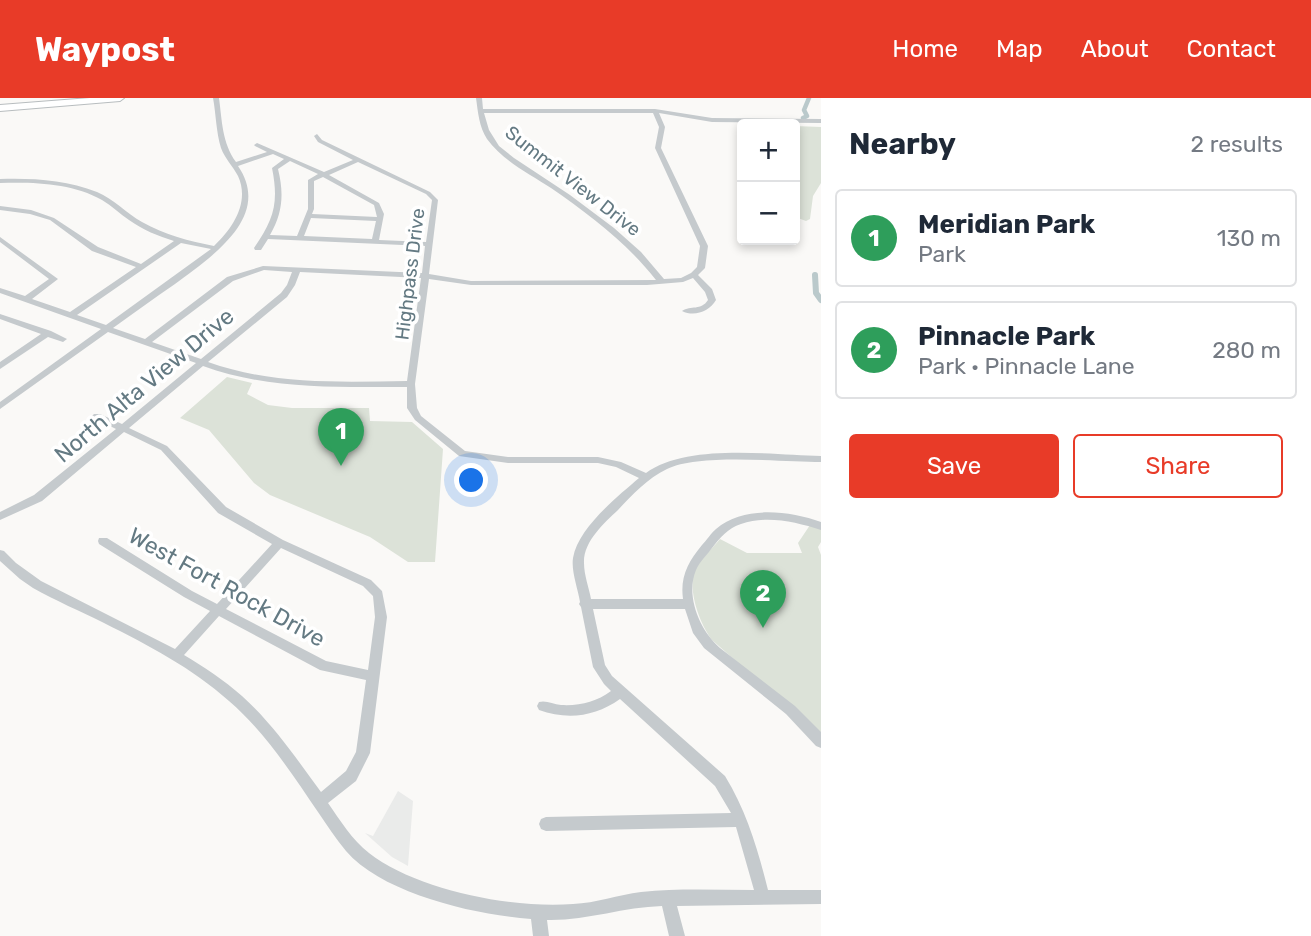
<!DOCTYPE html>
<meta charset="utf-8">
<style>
body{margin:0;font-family:Rubik,sans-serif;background:#f2f2f3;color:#1f2937}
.controls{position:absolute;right:21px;top:21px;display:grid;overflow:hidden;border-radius:7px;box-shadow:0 4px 10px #0003}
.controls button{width:63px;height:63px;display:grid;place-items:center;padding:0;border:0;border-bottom:2px solid #e0e1e3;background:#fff;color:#1f2937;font:35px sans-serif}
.you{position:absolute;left:472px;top:383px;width:24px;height:24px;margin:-18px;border:5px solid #fff;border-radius:50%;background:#1a73e8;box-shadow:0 0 0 10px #1a73e833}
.badge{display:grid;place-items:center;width:46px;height:46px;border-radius:50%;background:#e83b28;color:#fff;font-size:23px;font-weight:700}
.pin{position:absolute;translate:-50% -58px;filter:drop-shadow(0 2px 4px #0008)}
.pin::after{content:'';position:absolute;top:37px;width:24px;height:21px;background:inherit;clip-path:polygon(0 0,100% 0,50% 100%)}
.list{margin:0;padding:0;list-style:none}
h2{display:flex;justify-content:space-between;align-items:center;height:91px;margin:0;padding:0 28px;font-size:30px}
h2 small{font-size:23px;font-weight:400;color:#747a83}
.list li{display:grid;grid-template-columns:46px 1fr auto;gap:21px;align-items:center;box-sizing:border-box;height:98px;margin:0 14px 14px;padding:0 14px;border:2px solid #e0e1e3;border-radius:7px}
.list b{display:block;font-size:26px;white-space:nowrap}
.list p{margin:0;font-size:23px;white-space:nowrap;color:#747a83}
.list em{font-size:23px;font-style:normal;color:#747a83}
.actions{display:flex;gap:14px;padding:21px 28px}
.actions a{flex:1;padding:16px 0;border:2px solid #e83b28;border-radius:7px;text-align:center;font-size:24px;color:#e83b28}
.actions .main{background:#e83b28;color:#fff}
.map{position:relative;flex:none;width:821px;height:838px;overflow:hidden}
header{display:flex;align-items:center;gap:42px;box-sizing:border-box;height:98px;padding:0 35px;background:#e83b28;color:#fff}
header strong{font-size:33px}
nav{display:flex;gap:38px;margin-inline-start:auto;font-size:24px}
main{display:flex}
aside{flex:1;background:#fff}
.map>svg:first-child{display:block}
</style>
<header>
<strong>Waypost</strong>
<nav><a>Home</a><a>Map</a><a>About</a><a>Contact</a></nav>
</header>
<main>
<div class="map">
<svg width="821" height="838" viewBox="0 0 821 838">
<rect width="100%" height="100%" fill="#faf9f7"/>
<path fill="#eaebea" d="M398 693 413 703 408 768 392 759 365 735 373 738Z"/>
<path fill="#dce2d8" d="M795 28 821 29V85L813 98 810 121 806 123 795 119Z
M227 279 252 285 247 296 268 307 292 310H369L370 323 412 324 443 351 435 464H408L370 439 270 397 254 385 209 332 180 320Z
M810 427 821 431V444L818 449 821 457V638L712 542C700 526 687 492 695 472 700 461 712 451 720 441L747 455H802L798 445Z"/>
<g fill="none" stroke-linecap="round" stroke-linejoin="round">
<path stroke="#bac9cb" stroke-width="4.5" d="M803 20 807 18 804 12 809 0"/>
<path stroke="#bac9cb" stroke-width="6" d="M815 177 816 195 821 202"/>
<defs>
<path id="highway" d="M90 0H124L120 3 0 13V7Z"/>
</defs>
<use href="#highway" stroke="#b8bdbf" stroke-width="2"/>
<path fill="#c5cacd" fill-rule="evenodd" d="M213 0H219C222 22 222 45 236 64L267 54 255 48 254 47 257 45 324 74 353 62 318 44 314 38 317 36 322 42 430 94 438 102 429 176 471 183 656 182C627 145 590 117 551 90 530 76 503 63 487 41 479 29 478 14 476 0H482L483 11H655L712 20 821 21V25L712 24 659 15 665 29 661 50 708 148 705 170 698 177 712 191 716 202C709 214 694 219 682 213 691 207 701 213 708 202L705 194 693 180 683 184 647 187H471L429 181 415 286 417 310 421 318 465 353 508 359H598L621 364 646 375C687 345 771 357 821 358V364C782 364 700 355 667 371 648 380 632 397 618 412 604 425 583 444 584 465 584 477 589 490 591 501H683C680 479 688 464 702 447 707 442 711 435 716 431 744 407 789 413 821 424V432C796 424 767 417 741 426 728 430 720 440 712 450 707 457 700 463 696 472 685 498 700 533 720 550L795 608 821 634V650L816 648 786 616 704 550 693 535 685 511H593L605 567 612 578 725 678C747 714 758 752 768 792H821V806L677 808 685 838H669L662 808C623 809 586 823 547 822L549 838H533L531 821C476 817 383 796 346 753 336 741 327 727 318 714 292 676 265 634 229 603 192 570 148 547 104 525 80 513 56 503 33 490L20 481 0 463V452L4 453 16 465 41 483 175 551 210 513 184 499 99 446 98 443 99 440H107L192 493 217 506 272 446 218 415 161 352 124 334 42 403 0 422V414L34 397 116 331 94 320 92 318 94 316H100L122 326 196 265 108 234 0 311V304L101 231 0 195V190L25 198 49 181 0 144V139L58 181 32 201 70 214 136 169 92 153 50 122 30 116 0 112V108L31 112 54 120 98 149 141 166 174 143C158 138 143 132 129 122 120 116 112 108 102 102 72 85 34 84 0 85V81C33 80 66 82 97 94 114 101 126 115 142 124 165 137 189 143 214 148 233 130 250 104 238 78 233 68 225 61 221 50 216 34 216 16 213 0ZM484 15H653L659 29 655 50 700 148 697 169 691 175 681 180 664 181 641 154 614 130 570 97 514 60 499 48 489 32ZM273 56 284 61 272 70C279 105 274 121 254 150L255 152H261L268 141 425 148 422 175 263 168 227 179 145 241 113 230C134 215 154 200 175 186 211 159 273 119 238 68ZM290 63 318 76 308 82V111L297 138 270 137C283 115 284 95 278 71ZM358 64 426 96 432 102 426 144 379 142 384 116 379 105 329 77ZM323 79 374 107 377 119 312 116 314 111V83ZM311 120 376 123 372 141 304 138ZM181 145 211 151 106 227 77 217ZM264 172 292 174 287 187 281 195 201 261 152 244 233 183ZM300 174 421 180 407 283C340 284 272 287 208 264L287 199 295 187ZM203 268C269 292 338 289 407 289V310L415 322 459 358 508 365H598L616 369 639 380C617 399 578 430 573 460 571 473 578 491 580 504L579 506 581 509 593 569 604 586 611 593C596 604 580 608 561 607 553 606 546 602 539 604L537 608 539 612C567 622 595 619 620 601L715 688 731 715 546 719 541 721 539 726 541 731 546 733 736 729 754 792C716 792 678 790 641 794 618 797 596 805 573 806 513 811 416 792 369 755 352 742 340 722 328 705L356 683 370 655 387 519 382 493 371 482 283 442 226 409 167 348 129 330ZM281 450 363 488 373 498 375 519 368 572 326 563 226 511ZM219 518 320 572 366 582 356 654 346 673 321 694C296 660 273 626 242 598 224 582 204 569 184 557Z
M0 216 51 233 67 241 63 244 48 239 0 271V264L41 236 0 221Z"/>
<use href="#highway" fill="#fff" fill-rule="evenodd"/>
</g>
<g text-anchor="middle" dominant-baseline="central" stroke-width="7" stroke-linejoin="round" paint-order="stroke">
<g font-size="19" fill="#647a83" stroke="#fff">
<text transform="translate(573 83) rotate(38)">Summit View Drive</text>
<text transform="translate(410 176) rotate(-83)">Highpass Drive</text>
</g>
<g font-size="23" fill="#647a83" stroke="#fff">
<text transform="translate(144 287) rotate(-40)">North Alta View Drive</text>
<text transform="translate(227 489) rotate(29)">West Fort Rock Drive</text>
</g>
</g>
</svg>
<div class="controls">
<button>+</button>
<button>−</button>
</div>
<div class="you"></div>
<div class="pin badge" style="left:341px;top:368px;background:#2e9e5b">1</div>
<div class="pin badge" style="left:763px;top:530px;background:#2e9e5b">2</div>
</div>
<aside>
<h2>Nearby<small>2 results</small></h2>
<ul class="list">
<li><span class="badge" style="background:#2e9e5b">1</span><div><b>Meridian Park</b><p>Park</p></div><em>130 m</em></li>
<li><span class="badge" style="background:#2e9e5b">2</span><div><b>Pinnacle Park</b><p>Park · Pinnacle Lane</p></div><em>280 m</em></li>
</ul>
<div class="actions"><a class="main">Save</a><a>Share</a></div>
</aside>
</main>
